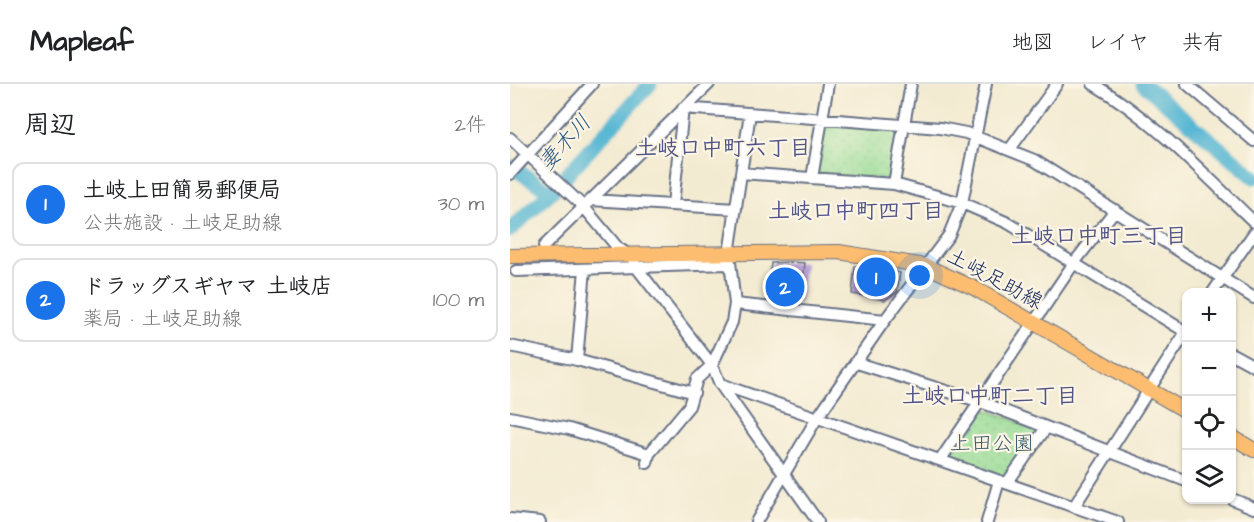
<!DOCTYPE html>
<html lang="ja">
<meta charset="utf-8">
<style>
body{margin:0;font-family:"Architects Daughter","Klee One",sans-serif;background:#f2f2f2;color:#202124}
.controls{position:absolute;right:18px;bottom:18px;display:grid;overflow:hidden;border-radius:12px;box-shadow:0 2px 4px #0004}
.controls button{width:54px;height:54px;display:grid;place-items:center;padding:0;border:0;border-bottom:2px solid #e0e0e0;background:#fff;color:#202124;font:30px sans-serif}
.you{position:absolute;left:410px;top:192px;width:21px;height:21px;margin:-15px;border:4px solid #fff;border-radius:50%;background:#1a73e8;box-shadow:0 0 0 9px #1a73e833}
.badge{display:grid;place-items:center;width:39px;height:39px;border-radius:50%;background:#1a73e8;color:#fff;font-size:20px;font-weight:700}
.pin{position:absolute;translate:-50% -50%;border:3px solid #fff;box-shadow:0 2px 6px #0006}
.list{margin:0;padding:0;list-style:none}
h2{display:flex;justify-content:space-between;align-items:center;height:78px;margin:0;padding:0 24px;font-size:26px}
h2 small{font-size:20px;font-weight:400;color:#757577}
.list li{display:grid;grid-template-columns:39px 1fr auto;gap:18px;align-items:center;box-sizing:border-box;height:84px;margin:0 12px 12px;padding:0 12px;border:2px solid #e0e0e0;border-radius:12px}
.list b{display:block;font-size:22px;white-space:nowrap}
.list p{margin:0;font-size:20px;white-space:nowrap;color:#757577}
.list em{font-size:20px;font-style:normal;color:#757577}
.icon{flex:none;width:33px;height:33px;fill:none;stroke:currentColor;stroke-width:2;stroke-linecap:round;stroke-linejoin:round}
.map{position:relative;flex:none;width:744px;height:438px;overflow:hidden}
header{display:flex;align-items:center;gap:36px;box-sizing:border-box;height:84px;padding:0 30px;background:#fff;border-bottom:2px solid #e0e0e0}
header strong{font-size:28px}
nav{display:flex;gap:33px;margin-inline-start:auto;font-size:21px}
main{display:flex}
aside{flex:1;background:#fff}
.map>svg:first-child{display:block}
</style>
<header>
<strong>Mapleaf</strong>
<nav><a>地図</a><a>レイヤ</a><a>共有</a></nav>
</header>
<main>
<aside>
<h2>周辺<small>2件</small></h2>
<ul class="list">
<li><span class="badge">1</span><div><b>土岐上田簡易郵便局</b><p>公共施設 · 土岐足助線</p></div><em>30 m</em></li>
<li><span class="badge">2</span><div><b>ドラッグスギヤマ 土岐店</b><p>薬局 · 土岐足助線</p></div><em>100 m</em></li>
</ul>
</aside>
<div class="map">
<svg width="744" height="438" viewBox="0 0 744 438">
<defs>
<pattern id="grass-dots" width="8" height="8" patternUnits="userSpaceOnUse" patternTransform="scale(1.5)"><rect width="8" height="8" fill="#96db94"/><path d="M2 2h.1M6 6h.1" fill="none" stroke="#81bc82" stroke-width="1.8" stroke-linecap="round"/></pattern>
</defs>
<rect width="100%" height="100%" fill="#fcf5e5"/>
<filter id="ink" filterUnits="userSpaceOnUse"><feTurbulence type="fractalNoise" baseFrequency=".0167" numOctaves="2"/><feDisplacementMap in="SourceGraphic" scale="12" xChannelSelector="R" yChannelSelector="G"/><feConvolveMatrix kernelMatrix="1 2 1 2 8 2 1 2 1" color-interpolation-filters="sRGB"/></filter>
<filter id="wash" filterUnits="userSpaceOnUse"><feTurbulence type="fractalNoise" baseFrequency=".008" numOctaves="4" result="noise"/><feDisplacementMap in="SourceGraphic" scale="24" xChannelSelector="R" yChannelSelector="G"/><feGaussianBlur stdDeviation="1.35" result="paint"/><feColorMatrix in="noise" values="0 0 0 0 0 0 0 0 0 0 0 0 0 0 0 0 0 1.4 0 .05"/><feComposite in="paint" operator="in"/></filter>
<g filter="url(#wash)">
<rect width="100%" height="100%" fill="#f3ebd1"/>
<path fill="url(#grass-dots)" stroke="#588579" stroke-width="1.5" d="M317 40 389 45 382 94 378 96 309 90 307 87 314 41Z
M472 324 529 345 495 395 436 375Z"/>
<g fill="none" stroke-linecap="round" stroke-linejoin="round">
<path stroke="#54b6d3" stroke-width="15" d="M633 0 744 93
M0 82 41 108
M0 146 41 108 140 0"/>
</g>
<g id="blocks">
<path fill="#b298d5" d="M281 178 295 179 290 219 257 216 261 179Z
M345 182 372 184 390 189 387 208 375 216 342 210Z"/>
</g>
</g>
<g filter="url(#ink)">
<use href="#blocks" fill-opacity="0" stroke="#677186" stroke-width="1.5"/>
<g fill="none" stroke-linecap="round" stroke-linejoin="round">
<defs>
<path id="minor" d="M583 0C643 35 694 90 744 138
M677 0 744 57
M0 54 73 122 108 164 121 172 127 184 202 281 210 300 308 438
M500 65 547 0
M231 89 384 100 452 119 498 139 676 248
M0 90 82 0
M302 94 318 0
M384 100 401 0
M81 116 226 125
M163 121 173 24 430 44 456 49 524 76 744 214
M34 162 199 0
M6 187 218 180
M703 208 744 149
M225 220 375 236
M0 262 67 276 184 309
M722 270 744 282
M67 276 75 185
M347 279 471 318 676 397
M210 300 608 438
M0 333 59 345 139 370
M431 375 564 179 605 126
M137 379 139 370 179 322 187 295 202 281 222 238 225 220 219 170 240 29
M497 399 536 344
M722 415 744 424
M565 421 676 248
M0 435 30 438
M246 438 307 334 375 236 439 151 452 119 476 0
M477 438 489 397"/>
<path id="major" d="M0 172 329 168 416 182 464 204 676 327
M722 353 744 366"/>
</defs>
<use href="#minor" stroke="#677186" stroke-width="14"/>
<use href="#major" stroke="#677186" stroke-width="16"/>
<use href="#minor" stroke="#fff" stroke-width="10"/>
<use href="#major" stroke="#fcbd6f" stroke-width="14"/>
</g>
</g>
<g text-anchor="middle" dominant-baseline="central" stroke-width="4.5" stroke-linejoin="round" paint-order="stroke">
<g font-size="21" fill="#1b2f5e" stroke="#fcf5e5">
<text transform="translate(485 195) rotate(28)">土岐足助線</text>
</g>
<g font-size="21" fill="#3a5a6c" stroke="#fcf5e5">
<text x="482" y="359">上田公園</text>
</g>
<g font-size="22" font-style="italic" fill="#2c5881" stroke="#fcf5e5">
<text transform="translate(55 59) rotate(-48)">妻木川</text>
</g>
<g font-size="22" font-weight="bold" fill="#505488" stroke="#fcf5e5">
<text x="213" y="64">土岐口中町六丁目</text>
<text x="346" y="127">土岐口中町四丁目</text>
<text x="589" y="152">土岐口中町三丁目</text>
<text x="480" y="312">土岐口中町二丁目</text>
</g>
</g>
</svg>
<div class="controls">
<button>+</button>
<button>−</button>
<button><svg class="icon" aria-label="locate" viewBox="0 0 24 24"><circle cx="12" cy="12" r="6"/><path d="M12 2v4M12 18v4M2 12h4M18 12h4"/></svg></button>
<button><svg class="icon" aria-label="layers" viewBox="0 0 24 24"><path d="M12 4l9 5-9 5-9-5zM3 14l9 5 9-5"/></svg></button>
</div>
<div class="you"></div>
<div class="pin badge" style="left:366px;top:193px">1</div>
<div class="pin badge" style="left:275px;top:203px">2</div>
</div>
</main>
